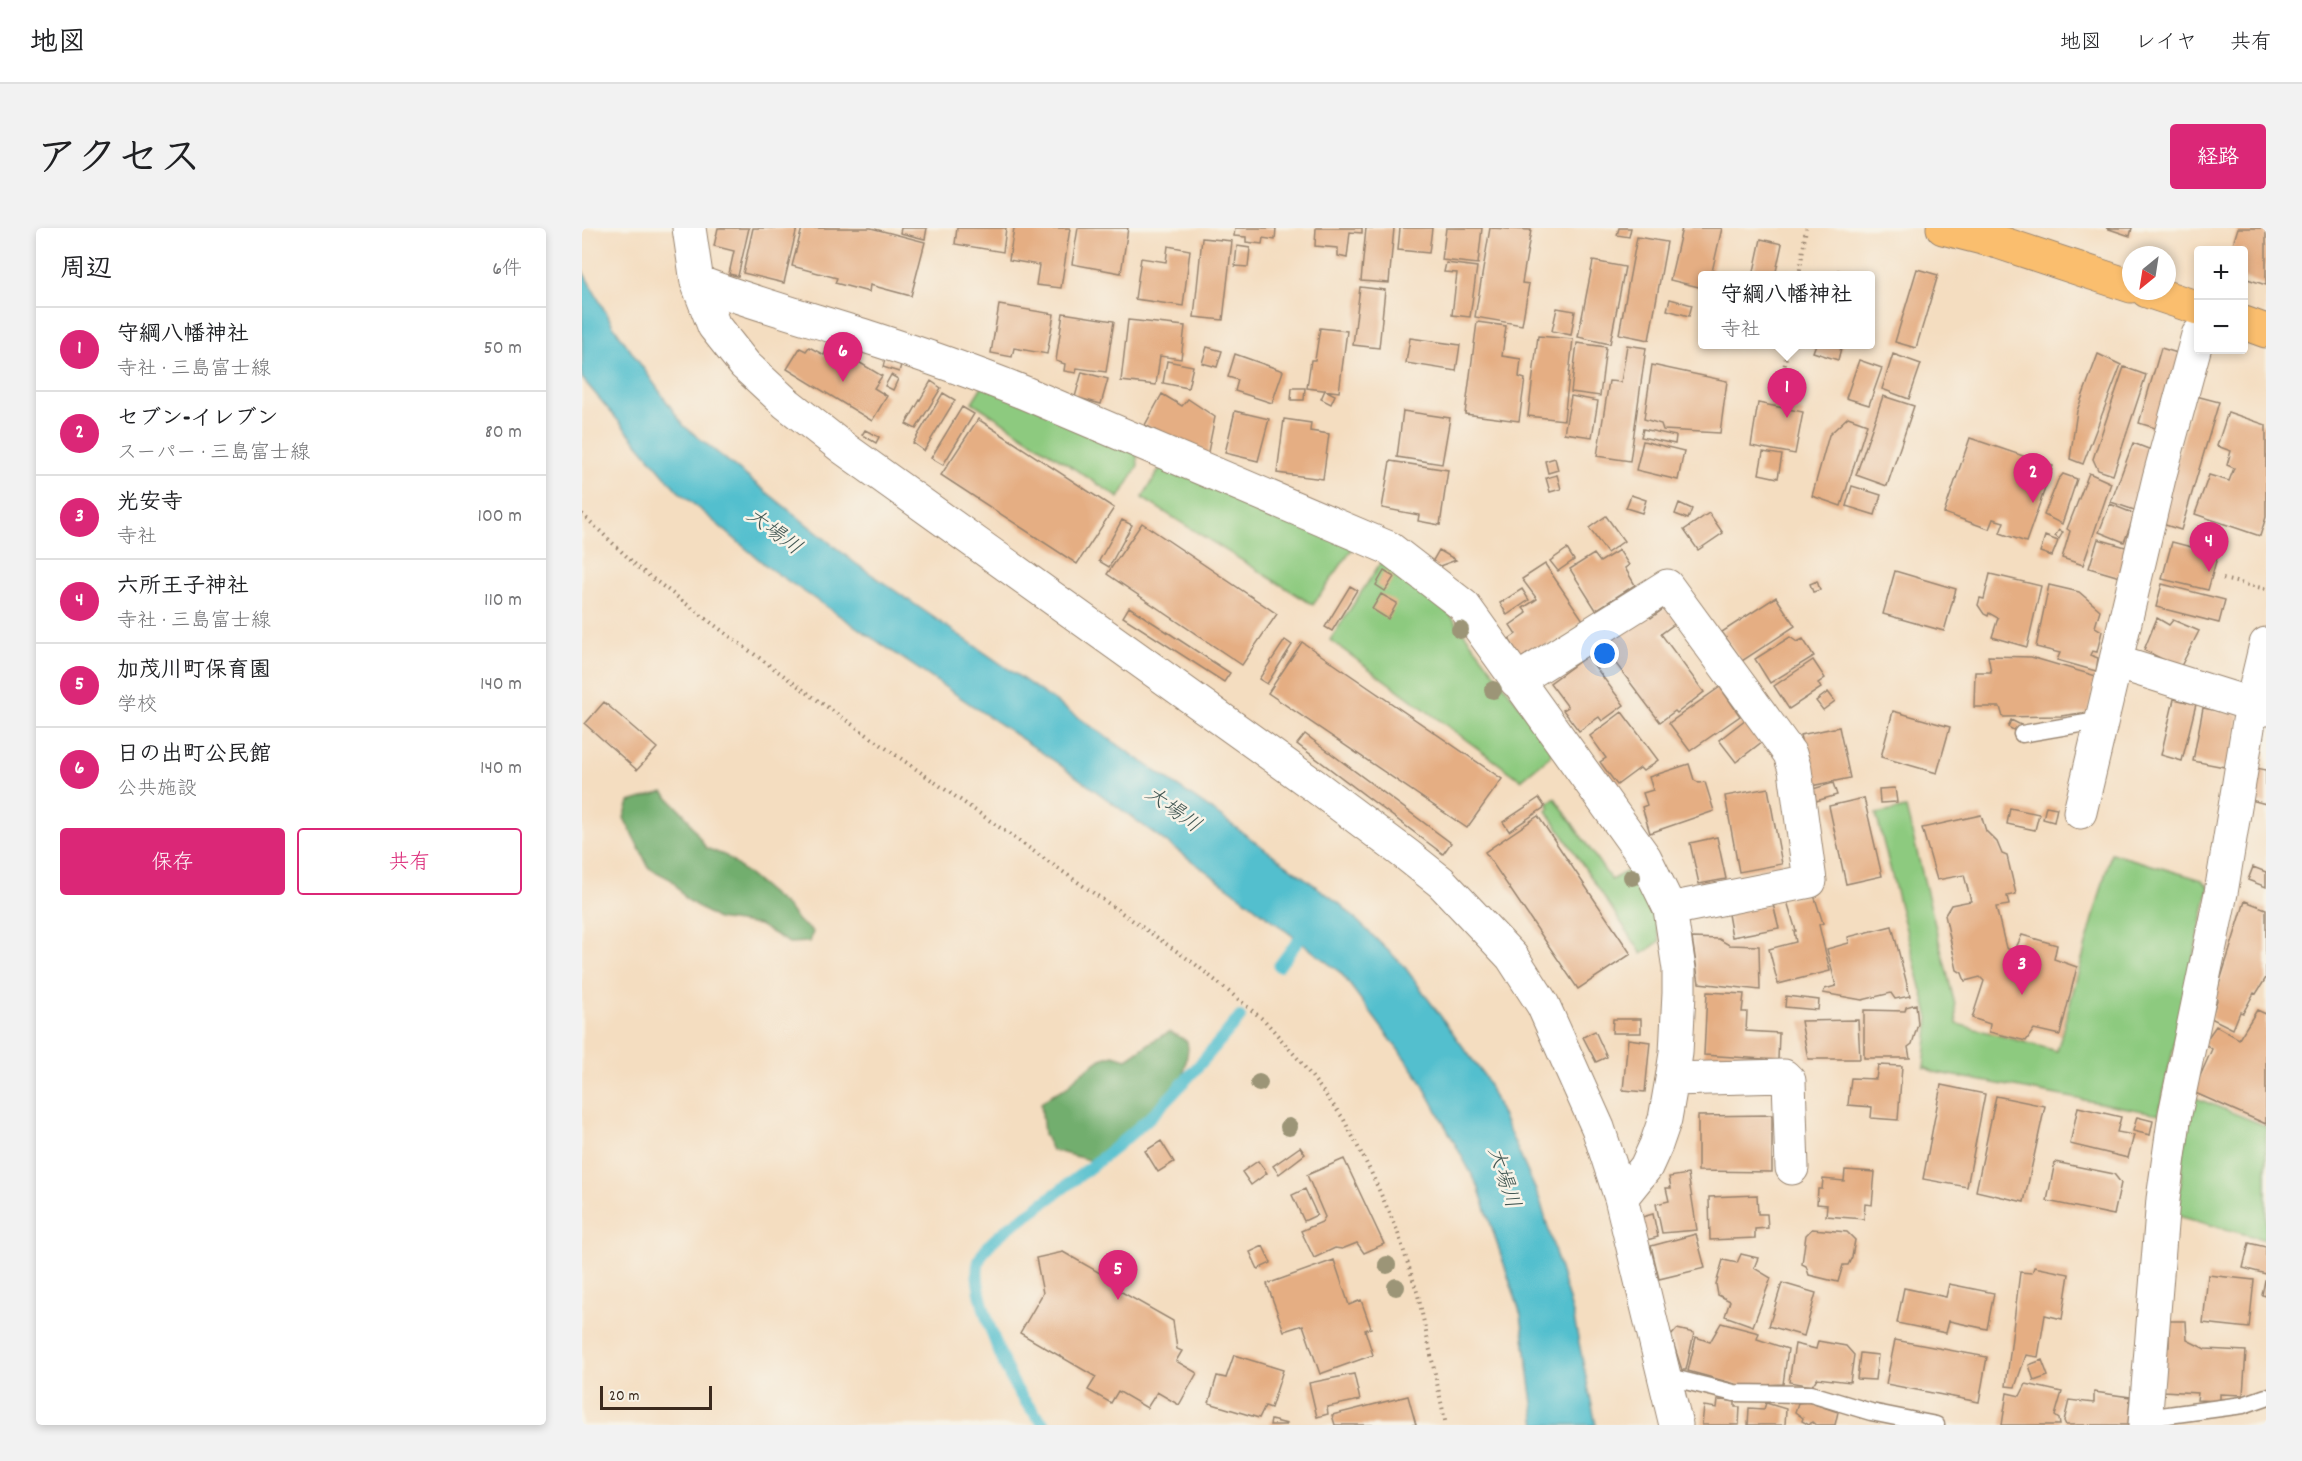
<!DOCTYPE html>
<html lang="ja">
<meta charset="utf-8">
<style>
body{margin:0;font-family:Dekko,"Klee One",sans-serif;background:#f2f2f2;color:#202124}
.controls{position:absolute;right:18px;top:18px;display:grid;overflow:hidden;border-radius:6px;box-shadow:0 3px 9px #0003}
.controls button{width:54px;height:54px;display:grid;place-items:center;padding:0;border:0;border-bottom:2px solid #e0e0e0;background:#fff;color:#202124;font:30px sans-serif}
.compass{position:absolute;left:1540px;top:18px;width:54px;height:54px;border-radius:50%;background:#fff;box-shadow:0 3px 9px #0003;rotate:210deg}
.scale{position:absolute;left:18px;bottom:15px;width:112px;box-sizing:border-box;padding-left:6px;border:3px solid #3b2a1e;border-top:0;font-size:16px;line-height:21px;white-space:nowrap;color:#3b2a1e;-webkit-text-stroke:4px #f7f3e8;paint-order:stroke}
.you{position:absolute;left:1023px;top:426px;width:21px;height:21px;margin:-15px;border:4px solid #fff;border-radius:50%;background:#1a73e8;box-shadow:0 0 0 9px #1a73e833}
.badge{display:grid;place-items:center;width:39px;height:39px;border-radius:50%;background:#db2777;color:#fff;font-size:20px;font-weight:700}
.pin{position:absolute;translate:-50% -50px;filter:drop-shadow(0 2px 3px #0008)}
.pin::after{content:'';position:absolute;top:32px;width:21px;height:18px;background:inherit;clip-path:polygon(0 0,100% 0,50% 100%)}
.popup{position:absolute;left:1116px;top:43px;width:177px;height:78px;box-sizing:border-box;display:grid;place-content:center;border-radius:6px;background:#fff;filter:drop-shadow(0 2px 4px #0005);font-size:20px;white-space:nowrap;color:#757577}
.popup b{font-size:22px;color:#202124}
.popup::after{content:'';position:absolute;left:50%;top:100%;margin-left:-12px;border:12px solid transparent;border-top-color:#fff}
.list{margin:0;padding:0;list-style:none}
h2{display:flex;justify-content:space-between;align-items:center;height:78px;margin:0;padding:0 24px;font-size:26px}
h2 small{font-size:20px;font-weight:400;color:#757577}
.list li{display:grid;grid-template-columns:39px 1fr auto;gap:18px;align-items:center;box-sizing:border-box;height:84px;padding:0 24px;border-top:2px solid #e0e0e0}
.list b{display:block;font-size:22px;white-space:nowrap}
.list p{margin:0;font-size:20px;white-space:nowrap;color:#757577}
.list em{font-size:20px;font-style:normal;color:#757577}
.actions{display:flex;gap:12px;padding:18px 24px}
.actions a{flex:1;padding:14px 0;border:2px solid #db2777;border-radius:6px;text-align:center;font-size:21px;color:#db2777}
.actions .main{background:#db2777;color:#fff}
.map{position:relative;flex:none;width:1684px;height:1197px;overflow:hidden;border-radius:6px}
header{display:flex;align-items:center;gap:36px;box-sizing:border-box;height:84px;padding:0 30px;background:#fff;border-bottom:2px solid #e0e0e0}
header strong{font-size:28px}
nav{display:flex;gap:33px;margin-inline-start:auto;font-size:21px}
.intro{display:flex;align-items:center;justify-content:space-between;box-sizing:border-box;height:144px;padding:0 36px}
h1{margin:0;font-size:42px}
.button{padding:15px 27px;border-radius:6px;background:#db2777;color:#fff;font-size:21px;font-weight:700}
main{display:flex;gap:36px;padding:0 36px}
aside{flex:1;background:#fff;border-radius:6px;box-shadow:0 3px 9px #0003}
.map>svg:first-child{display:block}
</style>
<header>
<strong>地図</strong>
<nav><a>地図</a><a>レイヤ</a><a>共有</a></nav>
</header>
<div class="intro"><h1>アクセス</h1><a class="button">経路</a></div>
<main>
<aside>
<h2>周辺<small>6件</small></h2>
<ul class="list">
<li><span class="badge">1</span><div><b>守綱八幡神社</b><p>寺社 · 三島富士線</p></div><em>50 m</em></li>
<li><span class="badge">2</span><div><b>セブン-イレブン</b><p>スーパー · 三島富士線</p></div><em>80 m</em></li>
<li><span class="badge">3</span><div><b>光安寺</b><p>寺社</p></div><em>100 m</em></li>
<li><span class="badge">4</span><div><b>六所王子神社</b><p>寺社 · 三島富士線</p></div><em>110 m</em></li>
<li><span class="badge">5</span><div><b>加茂川町保育園</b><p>学校</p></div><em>140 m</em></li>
<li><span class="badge">6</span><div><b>日の出町公民館</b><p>公共施設</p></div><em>140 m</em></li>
</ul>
<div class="actions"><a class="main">保存</a><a>共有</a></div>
</aside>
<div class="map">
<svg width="1684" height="1197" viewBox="0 0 1684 1197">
<rect width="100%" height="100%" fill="#f7f3e8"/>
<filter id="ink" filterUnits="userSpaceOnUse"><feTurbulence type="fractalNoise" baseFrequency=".0167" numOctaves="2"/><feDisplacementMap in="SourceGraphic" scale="12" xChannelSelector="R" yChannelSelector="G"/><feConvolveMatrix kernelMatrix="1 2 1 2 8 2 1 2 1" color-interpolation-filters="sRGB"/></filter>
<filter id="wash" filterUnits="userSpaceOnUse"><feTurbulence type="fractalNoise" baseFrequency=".008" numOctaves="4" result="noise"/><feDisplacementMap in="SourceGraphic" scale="24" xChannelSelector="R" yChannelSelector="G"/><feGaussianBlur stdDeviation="1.35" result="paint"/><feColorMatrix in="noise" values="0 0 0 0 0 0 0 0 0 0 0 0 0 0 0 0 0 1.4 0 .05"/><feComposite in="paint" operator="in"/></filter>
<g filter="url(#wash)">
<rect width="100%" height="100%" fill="#f4ddc0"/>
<path fill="#8dca7f" stroke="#647a4e" stroke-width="1.5" d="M402 155 555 225 556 238 537 270 390 174Z
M581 235 771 320 731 377 560 270Z
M799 334 864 381 970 520 968 528 939 552 748 412Z
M973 570 1029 652 1051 640 1071 677 1078 713 1060 726 965 583 968 579 965 576Z
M1324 580 1373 777 1375 796 1475 823 1529 625 1620 652 1627 659 1577 886 1352 844 1342 839 1347 790 1294 586Z
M1609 868 1684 898V1012L1596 988 1604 886Z"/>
<path fill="#72ae6e" stroke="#566c46" stroke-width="1.5" d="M81 564 104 588 124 620 144 628 206 680 216 693 231 704 227 714 207 715 177 697 135 691 104 671 90 652 67 640 42 590 47 574Z
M588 804 605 813 606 821 601 851 584 874 569 883 552 906 525 929 511 933 470 922 462 906 459 875 471 866 484 860 495 848 519 831 531 827 545 831C561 821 570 811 588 804Z"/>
<path fill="#53bfce" stroke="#477476" stroke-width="1.5" d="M0 42 32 99 102 198 273 335 627 580 758 676 822 738 903 849 958 972 991 1086 1014 1197H954L939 1087 896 958 836 848 759 745 661 670 474 534 187 340 95 262 0 150Z"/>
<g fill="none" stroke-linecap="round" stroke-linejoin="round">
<path stroke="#53bfce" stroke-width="12" d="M697 738 725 701
M463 1197C454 1187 445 1177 437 1165 422 1142 388 1058 397 1033 403 1014 433 995 449 984 490 954 530 924 567 890 600 859 629 823 658 789"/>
</g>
<g id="blocks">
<path fill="#e5ae83" d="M136 0H167L156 48 147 46 152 23 132 18Z
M171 0H215L202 55 161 45Z
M220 0H289L343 14 329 68 288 57 287 64 253 55 255 50 210 38Z
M319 0H345L343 11 318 5Z
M375 0H424L421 24 373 16Z
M432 0H488L479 60 454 57 457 37 427 32Z
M496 0H546L539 45 490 36Z
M653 0H694L693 12 681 10 680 16 664 14V9L652 8Z
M734 0H780V5L768 4 765 30 756 28V20L733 18Z
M784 0H812L807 55 779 53Z
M818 0H850L847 25 816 22Z
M864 0H900L896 36 860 32Z
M908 0 949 2 940 55 947 56 940 97 893 89Z
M1037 0H1049L1047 9 1035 7Z
M1100 0H1140L1129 48H1121V60L1088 52Z
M1524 0H1550L1548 8Z
M1656 0H1684V57L1662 50V22H1649Z
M1055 9 1085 14 1067 112 1037 106Z
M620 10 650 13 641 92 612 89Z
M1179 11 1200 16 1193 48H1171Z
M586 18 608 22 601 78 553 71 559 30 584 34Z
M655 18 668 20 666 39 653 38Z
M1011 33 1043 39 1028 116 996 109Z
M864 35 895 39 888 89 870 87 875 45 862 44Z
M1335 41 1356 47 1334 120 1313 114Z
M1256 42 1273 47V48H1254Z
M778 59 803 62 797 120 771 117Z
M1088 71 1110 77 1107 88 1085 82Z
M417 77 472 86 465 126 432 120 430 129 409 125Z
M975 80 993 83 989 107 970 103Z
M481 85 532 93 524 144 495 140 494 145 482 143 483 136 474 133Z
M546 92 603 98 599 131 578 128 574 157 539 153Z
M895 94 924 98 920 128 939 131 937 149 943 151 937 193 883 186Z
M738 100 765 103 757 164 725 160 729 132H733Z
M956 108 991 111 982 192 946 188Z
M828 110 878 117 874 143 824 135Z
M995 115 1024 119 1018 168 989 164Z
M1234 116H1260L1256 132 1231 124Z
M248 117 300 148 292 160 305 168 290 193 205 141 218 120 224 123 227 119 242 127Z
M1045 117 1064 120 1048 233 1015 228 1027 153 1039 154Z
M625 119 640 123 635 139 620 135Z
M1579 120 1602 127 1580 202 1557 195Z
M653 126 701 143 690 175 653 163 656 152 646 149Z
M1311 126 1339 136 1327 171 1300 161Z
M1516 126 1539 137 1501 236 1488 231 1495 183Z
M303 131 319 137 317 144 301 139Z
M1277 132 1300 140 1287 177 1264 170Z
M585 133 611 138 606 160 581 155Z
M1070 137 1145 153 1138 205 1081 202 1079 196 1062 191Z
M1542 139 1564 147 1531 247 1516 242 1511 231Z
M500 144 526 151 519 176 493 169Z
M309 147 316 151 311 162 303 158Z
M349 153 359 160 334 201 324 196Z
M710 160H723L722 172H709Z
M743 162 753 167 749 176 739 171Z
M361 165 373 172 342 223 331 215Z
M580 166 600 178 606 171 633 189 625 229 563 197Z
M989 168 1016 173 1010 209 982 205Z
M1301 168 1332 178 1305 258 1274 247Z
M1614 168 1637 174 1599 302 1577 295Z
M1176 175 1221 184 1213 226 1169 218Z
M380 179 392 186 361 237 349 230Z
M653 183 687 191 676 233 643 225Z
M821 183 868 190 860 236 815 229Z
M1646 184 1684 197V289L1678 308 1613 286 1627 247 1647 253 1652 240 1645 237 1649 223 1635 218Z
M1266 189 1285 196 1259 278 1230 268 1247 207Z
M396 191 532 280 495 336 359 247Z
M702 191 729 195 728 203 747 206 741 251 695 245Z
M1061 201 1094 208 1093 216 1059 209Z
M283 202 297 209 294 215 280 207Z
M1388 210 1471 238 1444 314 1418 305 1422 294 1411 291 1407 301 1362 285Z
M1061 213 1102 223 1096 252 1054 242Z
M1551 215 1577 225 1555 283 1529 274Z
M1181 224 1200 227 1196 250 1177 246Z
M973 230 976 242 966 245 963 233Z
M808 233 866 242 858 297 836 293 837 287 800 280Z
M1507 245 1529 255 1501 337 1480 330 1488 303 1485 301Z
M1481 246 1495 251 1480 296 1462 287 1476 252Z
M975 247 979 261 968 264 964 250Z
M1270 258 1299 267 1293 287 1264 278Z
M1049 267 1064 272 1060 285 1044 280Z
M1097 275 1110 281 1106 291 1093 286Z
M1528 276 1553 286 1542 314 1517 304Z
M1127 285 1141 305 1116 322 1102 302Z
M1024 288 1042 313 1025 325 1007 300Z
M540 292 550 297 527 339 517 333Z
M560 295 695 386 660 437 525 346Z
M1477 302 1481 304 1477 311 1473 308Z
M1463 308 1476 313 1470 328 1458 324Z
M1516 311 1547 320 1538 349 1507 340Z
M1590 314 1636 326 1626 362 1580 351Z
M985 321 992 332 976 343 968 333Z
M857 322 874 332 855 339 849 336Z
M1037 322 1047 337 1043 340 1053 357 1014 382 988 341 1012 326 1018 334Z
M963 336 1001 392 947 429 945 426 939 430 927 411 934 406 928 397 945 385 941 380 955 371 940 351Z
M802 343 812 349 803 363 794 357Z
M1313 343 1374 361 1362 403 1301 386Z
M1408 346 1459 358 1445 419 1410 409 1416 390 1407 385 1406 388 1402 386 1396 377 1398 370 1402 371Z
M1235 353 1238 362 1231 364 1228 356Z
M1580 356 1643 372 1637 395 1574 379Z
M1467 357 1497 364 1518 382 1513 399 1520 403 1515 424 1510 423 1508 427 1516 430 1514 443 1475 432 1478 425 1454 419Z
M768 358 775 362 750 403 743 399Z
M940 361 947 372 925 387 918 375Z
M799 366 815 375 806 391 790 381Z
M1194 369 1213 398 1160 433 1140 404Z
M547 379 648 445 642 454 541 389Z
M1084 379 1095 394 1079 406 1122 464 1095 485 1093 483 1078 494 1019 416 1063 382 1069 390Z
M1575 390 1587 397 1591 392 1617 403 1598 440 1562 422Z
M1208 409 1215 414 1221 411 1232 428 1188 455 1173 431Z
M703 412 710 417 685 456 677 451Z
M720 414 920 551 885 600 686 465Z
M1018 420 1029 435 1023 440 1011 425Z
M1005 428 1042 477 1020 493 1017 489 997 503 981 482 986 479 968 455Z
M1406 428 1449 429 1514 448 1506 484 1479 488 1421 489 1418 479H1392L1393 444H1409Z
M1231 432 1243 450 1236 455 1239 460 1207 481 1192 458Z
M1138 459 1158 488 1108 523 1087 495Z
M1246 464 1253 473 1241 482 1234 473Z
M1592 471 1614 476 1600 533 1579 527Z
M22 474 75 520 55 542 3 496Z
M1621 480 1657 487 1648 540 1611 533Z
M1311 483 1368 499 1355 545 1299 529Z
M1040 484 1076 532 1061 543 1058 540 1035 557 1018 534 1024 530 1008 508Z
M1164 491 1181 513 1154 534 1137 512Z
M1429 492 1439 497 1435 504 1426 499Z
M1257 499 1268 550 1229 558 1218 507Z
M723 506 869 615 861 626 715 516Z
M1107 536 1112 552 1117 555 1123 554 1132 583 1068 605 1060 579 1065 577 1061 565 1071 562 1067 549Z
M1674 540 1684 542V576L1665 571Z
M1251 555 1255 567 1234 573 1231 561Z
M1186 560 1200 636 1157 644 1143 568Z
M1313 560 1315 574 1298 575 1297 561Z
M957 570 963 579 927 603 921 594Z
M1282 570 1300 648 1264 656 1247 578Z
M1464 578 1475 580 1472 594 1461 591Z
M1428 580 1457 586 1453 602 1425 596Z
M1399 587 1404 603 1415 614 1420 626 1425 628 1434 666 1425 668 1427 677 1414 679 1424 720 1432 724 1440 707 1475 717 1472 731 1495 739 1478 807 1452 801 1444 813 1407 804 1408 796 1390 790 1402 753 1398 749 1383 753 1380 745 1375 742 1363 687 1369 677 1389 673 1382 647 1355 652 1340 600Z
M956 588 1049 726 996 761 903 624Z
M1135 609 1144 651 1117 656 1108 615Z
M1671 639 1684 644V659L1666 652Z
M1232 667 1241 695 1237 697 1248 743 1196 756 1187 721 1214 714 1212 703H1214L1205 673Z
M1663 673 1684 681V750L1674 766 1672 765 1661 785 1658 784 1651 801 1629 790 1635 772 1633 769Z
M1191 676 1197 700 1150 709 1146 686Z
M1310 698 1328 768 1313 771 1309 765 1280 772 1241 765 1243 761 1254 758 1245 721 1267 715 1266 709Z
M1110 710 1137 711 1147 717 1177 718 1178 762 1117 755Z
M1125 764 1162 766 1160 784H1165L1164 803 1197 805 1196 832 1122 827Z
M1204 768 1237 772 1236 782 1203 779Z
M1334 776 1336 796 1330 816 1326 819 1328 830H1282V782L1323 783 1324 779Z
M1675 782 1684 786V896L1611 864 1630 821 1622 815 1634 798 1657 811Z
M1031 791H1059V805H1030Z
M1276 792 1278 831H1226L1219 793Z
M1013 803 1025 829 1014 834 1001 809Z
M1046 811 1068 814 1063 864 1041 862Z
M1296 837 1320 838 1316 892 1289 890 1290 879 1266 877 1269 850 1294 851Z
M1359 857 1403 866 1385 959 1341 951Z
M1414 868 1463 878 1442 974 1394 963Z
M1496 879 1539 889 1535 904 1552 907 1546 930 1488 916Z
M1190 887V944L1116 943V888Z
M1555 889 1571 893 1568 907 1551 903Z
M579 913 592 934 576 944 563 923Z
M718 919 723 926 697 946 691 938Z
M762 931 802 1016 782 1025 775 1015 760 1021 753 1020 732 1030 719 1003 740 994 743 989 725 947Z
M676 933 685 945 669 957 660 944Z
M1473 934 1532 946 1539 955 1532 987 1465 973Z
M1263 942 1293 944 1290 977 1283 976 1282 991 1244 988 1245 977 1235 976 1236 961H1240L1241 951 1262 953Z
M1106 946 1115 1002 1080 1005 1074 976 1087 973 1084 960H1089L1087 949Z
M723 961 735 987 722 993 710 967Z
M1175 967 1176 986H1185L1186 1000 1173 1001V1010L1128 1012 1127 969Z
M1071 986 1076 1009 1065 1012 1060 989Z
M1230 1001 1265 1004 1273 1012 1270 1029 1266 1037H1261L1256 1054 1227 1047 1224 1038 1220 1036 1224 1007Z
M1114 1006 1123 1040 1077 1051 1069 1018Z
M1667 1015 1684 1019V1046L1661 1040Z
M681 1018 689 1035 676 1041 668 1024Z
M481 1024 539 1057 536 1062 591 1093 595 1121 600 1123 594 1133 615 1145 597 1177 575 1164 565 1180 536 1163 529 1175 506 1162 514 1149 438 1105 461 1065 454 1030Z
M1159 1026 1176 1030 1172 1040 1189 1050 1171 1098 1143 1088 1148 1073 1136 1067 1134 1056 1141 1032 1155 1035Z
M752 1032 767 1077 779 1072 789 1100 783 1102 791 1127 738 1146 721 1097 702 1103 685 1056Z
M1452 1039 1487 1046 1480 1091 1463 1087 1456 1129 1444 1127 1433 1159 1424 1158 1438 1044 1450 1045Z
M1626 1047 1672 1052 1667 1100 1621 1095Z
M1683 1052H1684V1068L1680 1067Z
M1200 1055 1234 1065 1222 1108 1187 1098Z
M1367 1056 1412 1065 1405 1101 1367 1093 1364 1105 1315 1095 1322 1060 1364 1069Z
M1587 1093H1604L1605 1112 1623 1121 1664 1123 1661 1167 1638 1166V1173L1615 1172 1616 1165 1581 1163 1583 1122 1587 1119Z
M1139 1095 1177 1105 1175 1111 1206 1121 1201 1156 1160 1158 1106 1143 1114 1109 1128 1114Z
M1095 1101 1112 1105 1104 1142H1100L1089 1108Z
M1313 1112 1405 1129 1397 1174 1304 1156Z
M1236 1113 1264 1118 1272 1127 1268 1154 1235 1150 1230 1158 1207 1154 1213 1116 1234 1121Z
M1278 1125 1296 1127 1293 1152 1275 1151Z
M652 1127 701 1142 689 1180 683 1178 677 1190 627 1175 635 1148 644 1150Z
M1460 1132 1466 1148 1452 1153 1447 1137Z
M772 1146 778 1172 745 1179 746 1186 735 1189 727 1155Z
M1444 1156 1480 1164 1473 1188 1477 1191 1478 1197H1420L1425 1165 1438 1168Z
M1512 1164 1548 1169 1546 1197H1484L1482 1193 1487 1172 1512 1175Z
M826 1168 834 1197H753L750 1187Z
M1136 1172 1153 1173V1179H1158L1157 1197H1120L1122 1178 1135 1180Z
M1226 1174 1256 1184 1253 1197H1234L1230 1194 1227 1197 1220 1193 1221 1190 1213 1184 1216 1175Z
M1184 1175 1204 1181 1203 1197H1166L1167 1180 1182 1181Z
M689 1192 705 1196 704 1197H688Z"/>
</g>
</g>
<g filter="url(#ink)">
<use href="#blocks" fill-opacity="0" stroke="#98846f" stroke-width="1.5"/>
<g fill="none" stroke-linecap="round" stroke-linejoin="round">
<defs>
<path id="lane" d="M1440 506 1521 492
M1083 1148 1152 1165 1229 1166 1289 1184 1354 1197
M1564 1190 1661 1177 1684 1169"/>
<path id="street" d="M107 0 115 54 132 98 163 137 204 175 260 219 733 558 825 627 859 654 930 729 961 777 1016 900 1039 970 1094 1197
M115 54C171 75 229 91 286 109 339 126 391 144 443 165L807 320 882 378 1063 630 1088 681 1097 741V765L1094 825 1090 851 1083 891 1074 917 1064 939 1039 970
M1534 434 1684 481
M934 453 1085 358 1208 526 1213 542 1228 653 1088 681
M1498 584 1577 250 1616 107
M1090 851 1202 848 1207 853 1210 940
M1563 1197 1581 971 1593 886 1639 665 1670 475 1684 416"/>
<path id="primary" d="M1361 0 1416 14 1549 58
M1565 63 1616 80
M1662 95 1684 103"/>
</defs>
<use href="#lane" stroke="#98846f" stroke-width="19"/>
<use href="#street" stroke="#98846f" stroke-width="35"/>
<use href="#primary" stroke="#98846f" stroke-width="35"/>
<path stroke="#98846f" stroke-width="4" stroke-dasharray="1.5 4.5" stroke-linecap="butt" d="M1217 48 1224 0
M1198 167 1206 116
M0 286 58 341 139 402 238 474 613 736 683 793 718 833 761 890 789 944 815 1002 836 1067 864 1197
M1641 351 1684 361"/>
<use href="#lane" stroke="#fff" stroke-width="16"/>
<use href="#street" stroke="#fff" stroke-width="33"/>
<use href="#primary" stroke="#fabe6e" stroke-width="33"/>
</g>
<g fill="#9c9577">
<circle cx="878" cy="402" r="9"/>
<circle cx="911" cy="462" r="9"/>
<circle cx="1050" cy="649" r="9"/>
<circle cx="677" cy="855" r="9"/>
<circle cx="707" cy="899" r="9"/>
<circle cx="805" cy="1037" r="9"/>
<circle cx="814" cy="1059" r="9"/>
</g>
</g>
<g text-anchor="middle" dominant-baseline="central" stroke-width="5" stroke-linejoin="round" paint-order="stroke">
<g font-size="21" font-style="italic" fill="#425753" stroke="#f7f3e8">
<text transform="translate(191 305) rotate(37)">大場川</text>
<text transform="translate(590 583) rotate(36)">大場川</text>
<text transform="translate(920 950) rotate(72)">大場川</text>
</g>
</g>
</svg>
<div class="controls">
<button>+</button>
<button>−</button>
</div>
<svg class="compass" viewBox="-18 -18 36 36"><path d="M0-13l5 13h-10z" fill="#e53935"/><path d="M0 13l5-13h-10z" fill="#757577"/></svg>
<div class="scale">20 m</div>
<div class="you"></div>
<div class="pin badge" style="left:1205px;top:190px">1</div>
<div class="popup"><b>守綱八幡神社</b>寺社</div>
<div class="pin badge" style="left:1451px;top:275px">2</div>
<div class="pin badge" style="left:1440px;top:767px">3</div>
<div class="pin badge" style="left:1627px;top:344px">4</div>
<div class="pin badge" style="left:536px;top:1072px">5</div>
<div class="pin badge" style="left:261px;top:154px">6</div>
</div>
</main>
